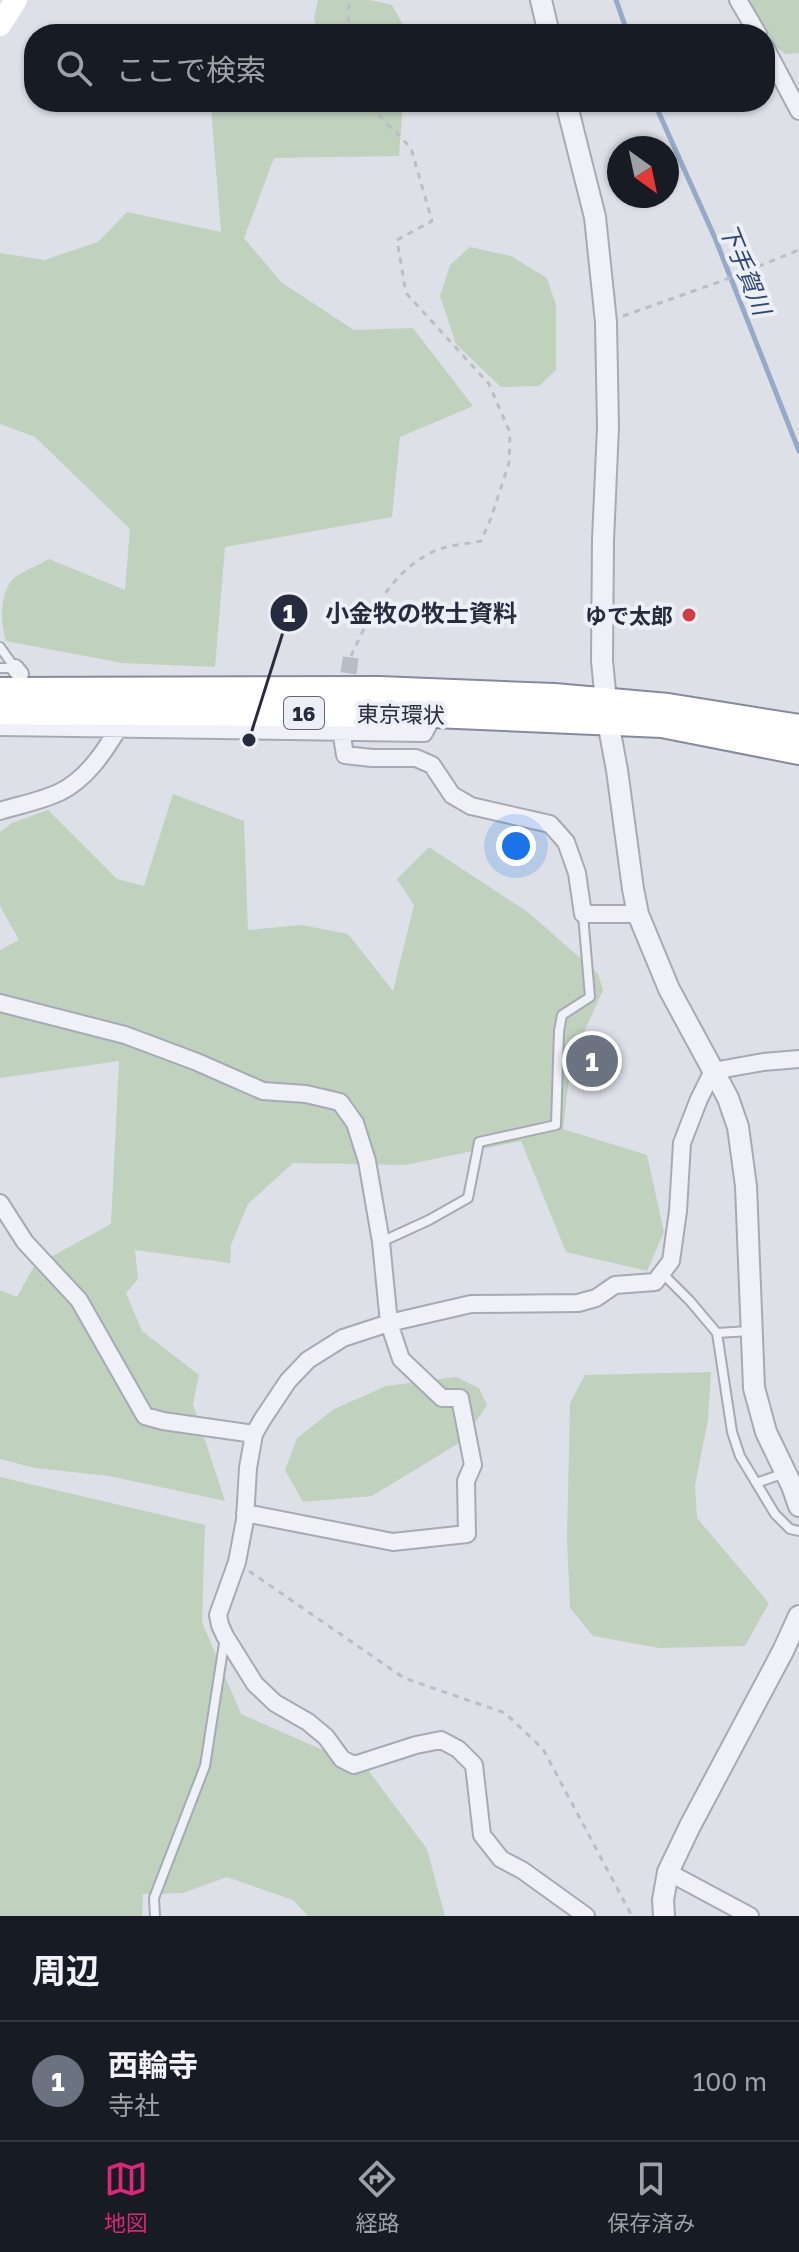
<!DOCTYPE html>
<html lang="ja">
<meta charset="utf-8">
<style>
body{margin:0;font-family:"Golos Text","Noto Sans JP",sans-serif;background:#20242c;color:#f1f3f6}
.compass{position:absolute;left:607px;top:136px;width:72px;height:72px;border-radius:50%;background:#171b24;box-shadow:0 2px 6px #0004;rotate:147deg}
.you{position:absolute;left:516px;top:846px;width:28px;height:28px;margin:-20px;border:6px solid #fff;border-radius:50%;background:#1a73e8;box-shadow:0 0 0 12px #1a73e833}
.badge{display:grid;place-items:center;width:52px;height:52px;border-radius:50%;background:#db2777;color:#fff;font-size:26px;font-weight:700}
.pin{position:absolute;translate:-50% -50%;border:4px solid #fff;box-shadow:0 2px 8px #0006}
.list{margin:0;padding:0;list-style:none}
h2{display:flex;justify-content:space-between;align-items:center;height:104px;margin:0;padding:0 32px;font-size:34px}
h2 small{font-size:26px;font-weight:400;color:#9ea1a6}
.list li{display:grid;grid-template-columns:52px 1fr auto;gap:24px;align-items:center;box-sizing:border-box;height:120px;padding:0 32px;border-top:2px solid #363941}
.list b{display:block;font-size:30px;white-space:nowrap}
.list p{margin:0;font-size:26px;white-space:nowrap;color:#9ea1a6}
.list em{font-size:26px;font-style:normal;color:#9ea1a6}
.icon{flex:none;width:44px;height:44px;fill:none;stroke:currentColor;stroke-width:2;stroke-linecap:round;stroke-linejoin:round}
.map{position:relative;flex:none;width:799px;height:1916px;overflow:hidden}
.search{position:absolute;background:#171b24;box-shadow:0 2px 6px #0004;left:24px;right:24px;top:24px;height:88px;display:flex;align-items:center;gap:20px;box-sizing:border-box;padding:0 28px;border-radius:32px;color:#9ea1a6;font-size:30px}
.sheet{height:224px;background:#171b24}
nav{display:flex;justify-content:space-around;align-items:center;box-sizing:border-box;height:112px;border-top:2px solid #363941;background:#171b24;font-size:22px;color:#9ea1a6}
nav a{display:grid;justify-items:center;gap:4px}
nav .on{color:#db2777}
.map>svg:first-child{display:block}
</style>
<div class="map">
<svg width="799" height="1916" viewBox="0 0 799 1916">
<rect width="100%" height="100%" fill="#dde0e7"/>
<path fill="#c0d1be" d="M318 0H370L392 5 408 34H318L314 18Z
M731 0H799V53L785 54 765 38V34Z
M326 102H403L399 156 274 158 244 238 281 282 354 330 413 328 473 406 400 437 392 517 225 547 215 667 122 663 6 641C0 621 0 598 11 581 19 572 38 566 49 559L125 590 130 529 35 437 0 424V253L44 260 98 242 127 212 221 232 211 109 283 103 325 104Z
M470 247 511 256 547 278 556 305V370L539 386 501 387 456 344 440 296 450 265Z
M173 794 244 821 248 930 301 925 348 934 393 991 414 905 397 879 429 847 529 913 598 974 603 990 571 1061 563 1129 647 1155 664 1232 647 1271 566 1252 521 1141 405 1165 293 1163 248 1204 231 1245 230 1263 135 1250 138 1279 126 1293 142 1331 199 1375 193 1404 225 1501 109 1476 35 1468 0 1459V1290L17 1297 34 1266 111 1224 119 1061 0 1078V950L19 940 0 906V832L12 823 48 810 117 879 144 886Z
M711 1372 708 1420 695 1485 697 1518 769 1603 745 1646 659 1648 593 1636 570 1608 567 1539 570 1403 585 1375Z
M456 1377 479 1388 487 1405 464 1440 372 1496 303 1502 285 1470 297 1438 334 1409 386 1386Z
M0 1477 205 1525 202 1622 241 1714 368 1770 427 1849 445 1916H308L293 1900 227 1877 183 1893 143 1894 142 1916H0Z"/>
<g fill="none" stroke-linecap="round" stroke-linejoin="round">
<path stroke="#96a9c9" stroke-width="5" d="M616 0 628 34
M654 102 715 238 799 451"/>
<path stroke="#b8bcc5" stroke-width="16" stroke-dasharray="16 8" stroke-linecap="butt" d="M345 697 351 656"/>
<defs>
<path id="service" d="M0 647 15 668H0
M381 1242 429 1220 468 1198 479 1142 556 1125 559 1031 562 1015 590 997 583 915
M662 1273 690 1301 717 1333 732 1432 740 1456 775 1514 790 1529 799 1531
M717 1333 750 1331
M756 1483 785 1473
M155 1916 154 1898 205 1766 225 1637"/>
<path id="minor" d="M738 0 758 34
M765 47 799 111
M15 668 20 674
M0 727 424 733 434 714
M341 730 345 755 372 758H416L432 765 452 795 471 806 550 824 566 842 577 873 583 914H638
M0 811C19 805 41 801 60 792 86 779 103 754 118 729
M0 1003 125 1035 197 1062 263 1091 306 1094 340 1102 355 1123 367 1161 381 1242 389 1323 401 1359 442 1398H460L473 1465 466 1481 467 1534 393 1542 245 1513
M0 1203 25 1242 79 1300 145 1416 163 1421 254 1434
M668 1872 750 1916
M586 1916 522 1870 501 1859 482 1835 474 1765 458 1749 441 1740 416 1745 354 1765 342 1759 326 1737 308 1722 275 1703 255 1684 225 1636 220 1625 218 1615 237 1562 245 1520 248 1468 254 1434 262 1420 288 1381 308 1360 343 1338 389 1323 471 1304 578 1303 596 1298 615 1285 655 1282 671 1261 678 1211 682 1143 699 1099 713 1071 763 1062 799 1059"/>
<path id="tertiary" d="M541 0 549 34
M566 102 595 217 606 322 608 427 603 540 602 661 608 722 617 770 633 889 638 914 669 989 728 1098 738 1127 746 1186 754 1388 766 1432 792 1486 799 1506
M664 1916 663 1900 668 1872 690 1826 783 1651 799 1616"/>
<path id="trunk" d="M0 691 379 690 554 697 668 707 799 728
M0 711 434 714 662 724 799 751"/>
</defs>
<use href="#service" stroke="#a6aab4" stroke-width="12"/>
<use href="#minor" stroke="#a6aab4" stroke-width="20"/>
<use href="#tertiary" stroke="#a6aab4" stroke-width="24"/>
<use href="#trunk" stroke="#848b9e" stroke-width="30"/>
<path stroke="#bbbec6" stroke-width="3" stroke-dasharray="6 6" stroke-linecap="butt" d="M348 34 349 0
M623 316 719 282 799 250
M351 656C370 615 392 569 437 550 450 545 467 544 481 541L491 518 509 463 510 433 489 384 406 293 397 240 432 221 411 148 366 102
M249 1571 404 1678 505 1713 543 1749 632 1916"/>
<use href="#service" stroke="#f0f1f6" stroke-width="8"/>
<use href="#minor" stroke="#f0f1f6" stroke-width="16"/>
<use href="#tertiary" stroke="#f0f1f6" stroke-width="20"/>
<path stroke="#fff" stroke-width="22" d="M0 25 16 0"/>
<use href="#trunk" stroke="#fff" stroke-width="26"/>
</g>
<circle fill="#d23d41" stroke="#eceff5" stroke-width="3" cx="689" cy="615" r="8"/>
<g text-anchor="middle" dominant-baseline="central" stroke-width="8" stroke-linejoin="round" paint-order="stroke">
<rect fill="#eceff5" stroke="#616675" stroke-width="2" x="284" y="697" width="40" height="32" rx="6"/>
<g font-size="20" font-weight="bold" fill="#262c3e">
<text x="304" y="713">16</text>
</g>
<g font-size="22" font-weight="bold" fill="#262c3e" stroke="#eceff5" text-anchor="end">
<text x="673" y="615">ゆで太郎</text>
</g>
<g font-size="22" fill="#262c3e" stroke="#eceff5">
<text transform="translate(401 714) rotate(1)">東京環状</text>
</g>
<g font-size="24" font-style="italic" fill="#2f4573" stroke="#eceff5">
<text transform="translate(746 269) rotate(68)">下手賀川</text>
</g>
</g>
<path fill="none" stroke="#262c3e" stroke-width="3" d="M249 740L289 613"/>
<g fill="#262c3e" stroke="#eceff5" stroke-width="3">
<circle cx="249" cy="740" r="8"/>
<circle cx="289" cy="613" r="20"/>
</g>
<g font-size="24" text-anchor="middle" font-weight="bold" fill="#fff">
<text x="289" y="622">1</text>
</g>
<g font-size="24" text-anchor="middle" font-weight="bold" fill="#262c3e" stroke="#eceff5" stroke-width="8" stroke-linejoin="round" paint-order="stroke">
<text x="421" y="622">小金牧の牧士資料</text>
</g>
</svg>
<svg class="compass" viewBox="-18 -18 36 36"><path d="M0-13l5 13h-10z" fill="#e53935"/><path d="M0 13l5-13h-10z" fill="#9ea1a6"/></svg>
<div class="you"></div>
<div class="pin badge" style="left:592px;top:1061px;background:#6b7280">1</div>
<div class="search"><svg class="icon" aria-label="search" viewBox="0 0 24 24"><circle cx="10" cy="10" r="6"/><path d="M15 15l6 6"/></svg>ここで検索</div>
</div>
<section class="sheet">
<h2>周辺<small></small></h2>
<ul class="list">
<li><span class="badge" style="background:#6b7280">1</span><div><b>西輪寺</b><p>寺社</p></div><em>100 m</em></li>
</ul>
</section>
<nav>
<a class="on"><svg class="icon" aria-label="map" viewBox="0 0 24 24"><path d="M3 6l6-2 6 2 6-2v14l-6 2-6-2-6 2zM9 4v14M15 6v14"/></svg>地図</a>
<a><svg class="icon" aria-label="directions" viewBox="0 0 24 24"><path d="M12 3l9 9-9 9-9-9zM9 14v-3h6M13 9l2 2-2 2"/></svg>経路</a>
<a><svg class="icon" aria-label="saved" viewBox="0 0 24 24"><path d="M7 4h10v16l-5-4-5 4z"/></svg>保存済み</a>
</nav>
